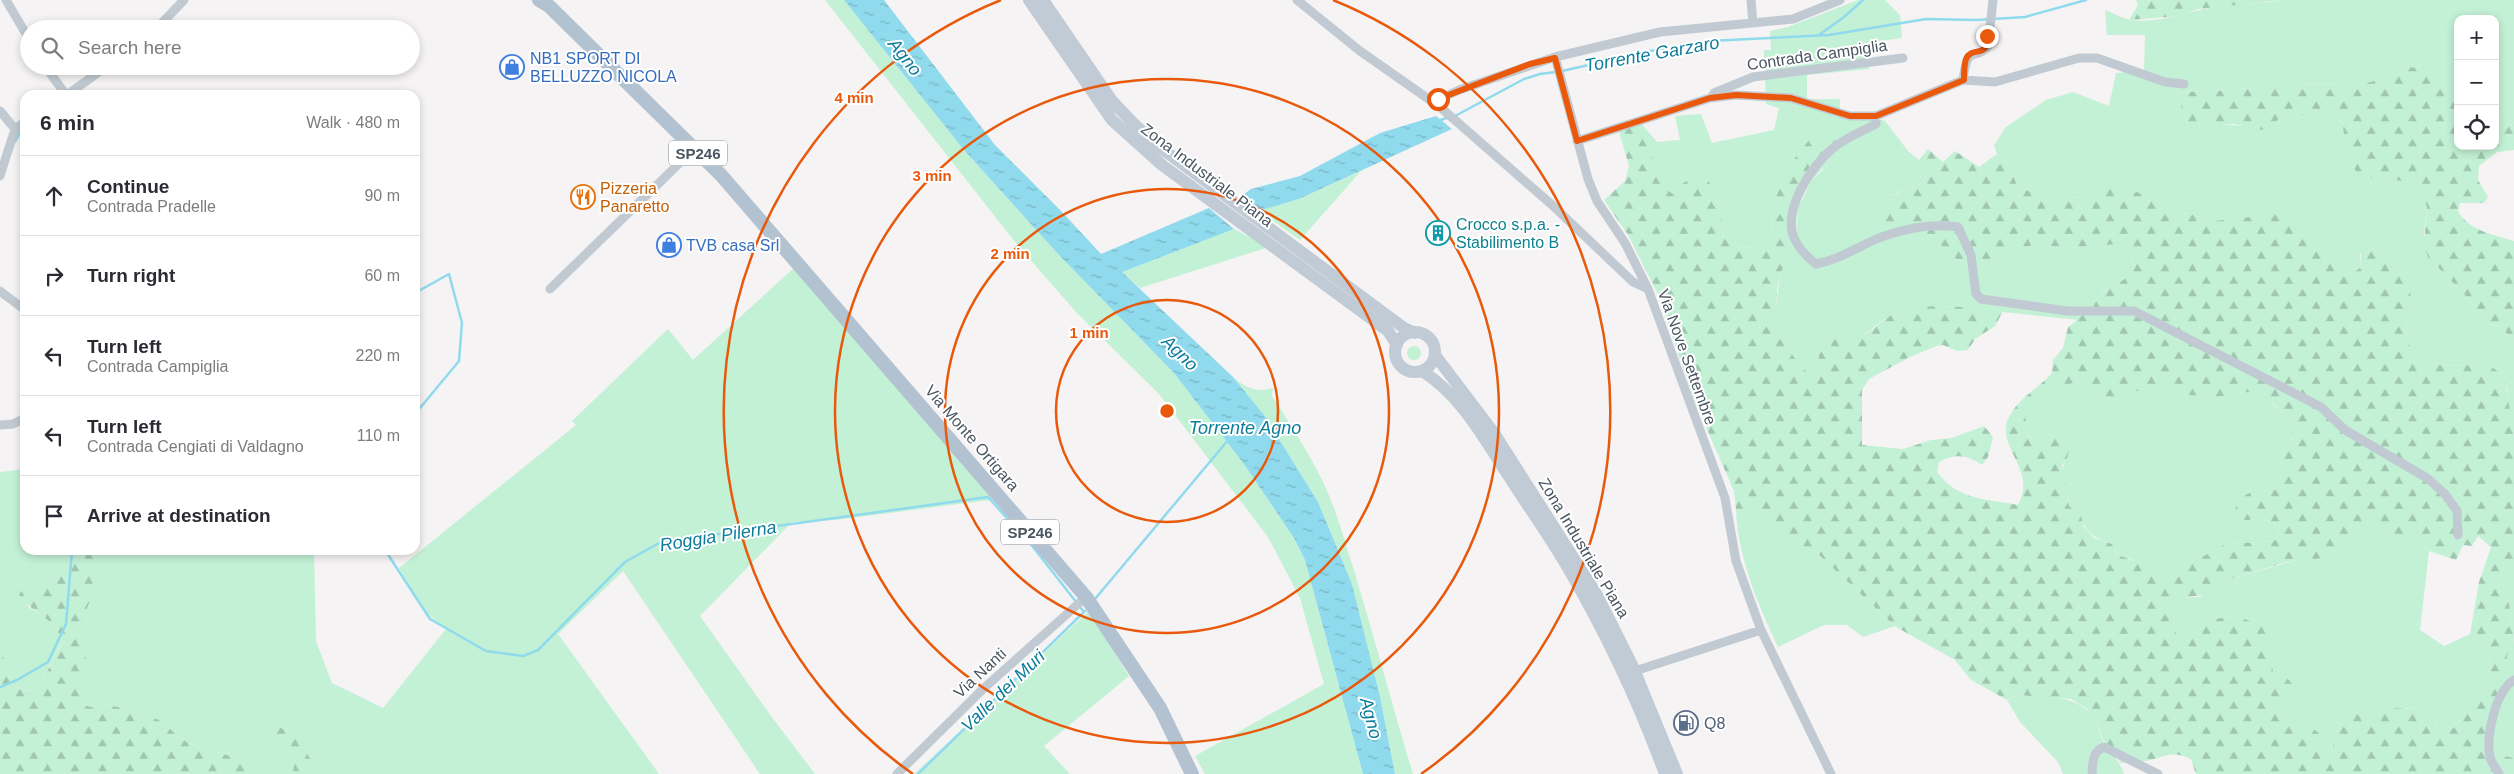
<!DOCTYPE html>
<meta charset="utf-8">
<style>
body{margin:0;font-family:Helvetica,sans-serif;background:#f7f7f7;color:#2b2b33}
.controls{position:absolute;right:15px;top:15px;display:grid;overflow:hidden;border-radius:10px;box-shadow:0 2px 8px #0003}
.controls button{width:45px;height:45px;display:grid;place-items:center;padding:0;border:0;border-bottom:1px solid #e1e1e2;background:#fff;color:#2b2b33;font:25px sans-serif}
.stop{position:absolute;width:15px;height:15px;margin:-11px;border:4px solid #ea580c;border-radius:50%;background:#fff}
.stop.end{background:#ea580c;border-color:#fff;box-shadow:0 1px 5px #0008}
.list{margin:0;padding:0;list-style:none}
h2{display:flex;justify-content:space-between;align-items:center;height:65px;margin:0;padding:0 20px;font-size:21px}
h2 small{font-size:16px;font-weight:400;color:#7c7c81}
.list li{display:grid;grid-template-columns:32px 1fr auto;gap:15px;align-items:center;box-sizing:border-box;height:80px;padding:0 20px;border-top:1px solid #e1e1e2}
.list b{display:block;font-size:19px;white-space:nowrap}
.list p{margin:0;font-size:16px;white-space:nowrap;color:#7c7c81}
.list em{font-size:16px;font-style:normal;color:#7c7c81}
.icon{flex:none;width:28px;height:28px;fill:none;stroke:currentColor;stroke-width:2;stroke-linecap:round;stroke-linejoin:round}
.map{position:relative;flex:none;width:2514px;height:774px;overflow:hidden}
.search{position:absolute;background:#fff;box-shadow:0 2px 8px #0003;left:20px;top:20px;width:400px;height:55px;display:flex;align-items:center;gap:12px;box-sizing:border-box;padding:0 18px;border-radius:28px;color:#7c7c81;font-size:19px}
.panel{position:absolute;background:#fff;box-shadow:0 2px 8px #0003;left:20px;top:90px;width:400px;height:465px;border-radius:15px}
.map>svg:first-child{display:block}
</style>
<div class="map">
<svg width="2514" height="774" viewBox="0 0 2514 774">
<defs>
<pattern id="forest-firs" width="22" height="20" patternUnits="userSpaceOnUse" patternTransform="scale(1.25)"><rect width="22" height="20" fill="#c3f1d5"/><path d="M5 1l3.5 6h-7zM16 11l3.5 6h-7z" fill="#a0c6b0"/></pattern>
<pattern id="water-ripples" width="26" height="14" patternUnits="userSpaceOnUse" patternTransform="scale(1.25)"><rect width="26" height="14" fill="#90daee"/><path d="M2 4q2-2 4 0t4 0M15 11q2-2 4 0t4 0" fill="none" stroke="#78b4c4"/></pattern>
</defs>
<rect width="100%" height="100%" fill="#f5f3f3"/>
<path fill="#c3f1d5" d="M825 0H844L964 150 1059 255 1174 373 1244 464 1294 538 1305 560 1363 774H1205L1195 756 1324 684 1300 598 1268 537 1159 394 1077 313 1019 247Z
M1858 0H1885L1900 15 1902 38 1872 42 1869 69 1807 75V99H1840V117L1858 113 1885 121 1908 151 1919 160 1926 176 1918 187 1907 188 1892 196 1902 236H1910L1939 244 1962 265 1982 266 2018 249 2037 244 2068 248 2118 244 2131 254 2134 269 2127 280 2105 290 2079 320 1944 306 1899 311 1883 320 1859 339 1851 340 1843 335 1832 322 1827 327V337L1820 348 1817 370 1809 373 1802 368 1781 339 1775 326V314L1780 274 1795 246 1799 207 1811 181 1823 170 1815 134 1794 159 1780 187 1773 205 1772 241 1756 248 1735 247 1723 236 1721 208 1714 198 1712 186 1673 195C1652 181 1649 165 1657 142L1680 140 1675 116 1701 114 1712 143 1774 130 1779 108 1766 104 1764 50H1771L1770 31 1788 27Z
M2282 0H2514V122L2509 127 2495 129V19H2458V121L2454 113 2453 91 2422 68 2406 67 2371 82 2352 85 2280 84H2268L2256 89 2185 92 2181 107 2189 127 2216 124 2245 126 2273 122 2282 117 2299 114 2332 112 2343 124 2344 141 2363 177 2412 182 2423 193 2427 208 2424 234 2434 263 2464 294 2489 325 2499 326 2514 341V436L2509 420 2507 388 2481 362C2454 370 2407 368 2406 330 2406 322 2410 315 2411 307 2411 298 2410 289 2409 280L2371 247 2360 254V268L2351 274C2333 266 2311 254 2309 232L2255 217 2214 221 2172 209 2131 189 2087 197 2065 198 2041 195 2023 189 2017 185 2008 163 1997 154 1994 145 2006 127 2046 100 2073 92 2109 106 2116 73 2144 71 2145 35H2107L2105 10C2113 13 2122 18 2130 20 2161 24 2191 10 2220 6 2241 3 2261 4 2282 0Z
M1361 171 1300 240 1259 211 1299 199Z
M1234 229 1269 247 1140 288 1121 272Z
M795 267 995 496 990 500 835 520 792 522 700 616 771 716 815 774H760L623 571 558 634 659 774H318L308 754 264 722V734L282 747 294 761 293 774H254C230 748 215 756 187 742 175 737 173 730 164 723 156 717 123 708 113 706 98 703 98 712 80 703V685L86 670V654L81 640 86 626 87 608 93 595V550H314L316 641 332 683 383 708 446 629 426 613 399 568 576 425 572 421 668 329 693 360Z
M1407 353a7 7 0 1 1 14 0a7 7 0 1 1-14 0Z
M1233 377C1246 388 1256 393 1273 388L1272 396C1291 425 1309 453 1324 484 1338 514 1346 546 1356 577 1376 643 1393 709 1413 774H1395L1381 703 1352 584 1318 502 1264 415Z
M2078 382C2093 387 2098 394 2112 401L2153 385 2186 395 2218 397 2249 392 2262 394 2288 417 2293 429 2291 443 2282 455 2280 490H2265L2240 521 2256 519 2273 522 2280 534 2274 541 2225 544 2212 552 2157 578H2154L2132 559 2117 555 2112 544C2080 534 2090 525 2069 506 2069 490 2056 472 2067 458L2045 441 2035 442 2028 435C2027 428 2024 415 2027 408 2031 396 2066 384 2078 382Z
M25 469V550H73C71 575 45 584 24 588L28 607C45 616 54 623 63 641 52 658 47 676 34 691 2 691 11 671 0 649V472Z
M1736 510H1750L1765 523 1796 544 1817 553 1895 626 1863 637 1847 625H1824L1778 647C1758 604 1738 558 1736 510Z
M2373 526 2396 544 2414 533 2429 551 2420 630 2444 646 2470 634C2484 650 2499 664 2486 685 2483 691 2477 694 2473 700 2461 717 2463 723 2443 735L2437 727 2431 709C2408 710 2357 701 2341 723 2335 732 2333 746 2330 757L2290 726H2283L2281 716 2284 706 2271 661 2231 617 2205 620 2191 639H2177L2171 603 2179 598 2200 597 2224 581 2297 560H2316L2356 540 2364 530Z
M2513 563 2514 564V758L2488 753 2494 723 2507 691V656L2514 639 2508 598 2500 577 2504 566Z
M1089 611 1129 676 1044 746 1070 774H914Z
M2017 695C2047 698 2080 692 2097 723 2100 728 2100 736 2103 741 2110 754 2120 760 2124 774H2063L2058 762 2020 722 2007 700Z"/>
<path fill="url(#forest-firs)" fill-rule="evenodd" d="M2136 0H2282L2198 9 2180 16 2129 20 2138 5Z
M2406 67 2423 68 2454 91V113L2458 121V146H2495V129L2509 127 2514 122V150L2497 152 2479 166 2478 180 2488 197 2484 203H2460L2458 211C2467 230 2495 235 2514 241V341L2499 326 2489 325 2464 294 2428 257 2424 246 2427 208 2423 193 2412 182 2363 177 2355 170 2344 141 2343 124 2332 112 2282 117 2263 130 2234 124 2189 127 2181 107 2180 98 2185 92 2256 89 2268 84H2280L2352 85 2371 82Z
M1639 121 1657 142C1649 165 1652 181 1673 194 1681 182 1689 179 1703 175L1712 186 1714 198 1721 208 1723 236 1735 247 1756 248 1772 240 1773 205 1780 187 1794 159 1814 134H1829L1837 143 1836 154 1811 181 1803 195 1797 218 1795 246 1780 274 1777 289 1775 326 1781 339 1802 368 1809 373 1817 370 1820 348 1827 337V327L1832 321 1843 335 1851 340C1871 337 1881 317 1900 311 1933 302 1970 308 2003 311L1995 326 1975 339 1968 350 1957 351 1943 345 1936 346 1908 358 1869 379 1862 390V445L1903 449 1931 440 1952 438 1984 426 1993 437 1988 457 1982 465C1967 455 1955 453 1939 462L1937 472C1959 501 1984 498 2018 505 2038 469 1994 447 2009 417 2019 397 2038 389 2052 373L2053 360 2063 348 2068 327C2082 318 2091 304 2104 292 2115 281 2123 285 2134 269L2131 254 2118 244 2068 248 2037 244 2018 249 1982 266 1970 268 1962 265 1939 244 1910 236 1894 239 1884 229 1883 202 1907 188 1918 187 1926 176 1919 160 1928 149 1943 162 1955 151 1979 167 1997 154 2008 163 2017 185 2023 189 2041 195 2065 198 2087 197 2112 185 2131 189 2172 209 2214 221 2286 213 2309 232C2311 254 2333 266 2351 274L2360 268 2362 242 2371 247 2409 280C2410 288 2411 298 2411 307 2410 315 2406 322 2406 330 2407 368 2454 370 2481 362 2487 365 2496 369 2501 374 2508 382 2510 421 2514 436V564L2504 566 2500 577 2508 598 2514 639 2507 656V691L2494 723 2489 753 2514 758V774H2196L2191 759C2171 749 2164 758 2145 761 2137 762 2129 763 2121 763L2103 740 2098 724 2086 708 2071 699 2017 695 2007 700 1971 680 1955 660 1896 627 1817 553 1796 544 1765 523 1750 510H1736L1734 491 1692 395 1657 292 1628 235 1604 200 1625 181 1629 166 1617 125ZM2078 382C2093 387 2098 394 2112 401L2153 385 2186 395 2218 397 2249 392 2262 394 2260 402H2272L2288 417 2293 429 2291 443 2282 455 2279 490C2255 490 2238 490 2233 517L2240 521 2256 519 2273 522 2280 534 2274 541 2225 544 2212 552 2157 578H2154C2147 564 2131 559 2117 555L2112 544 2094 538 2084 527 2081 516 2069 506 2062 465 2067 458 2071 445 2058 438 2035 442 2028 436C2027 428 2024 415 2027 408 2031 396 2066 384 2078 382ZM2373 526 2396 544 2414 533 2429 551 2456 560 2463 545 2472 546 2478 536 2491 547 2479 582 2470 634C2484 650 2499 663 2486 685 2483 691 2477 694 2473 700 2461 717 2463 723 2443 735L2437 727 2431 709C2408 710 2357 701 2341 723 2334 732 2334 746 2330 756L2322 750 2321 735 2309 725 2283 726 2281 716 2292 684 2283 673 2273 671 2270 637 2267 629 2245 619 2231 617 2205 620 2191 638H2177L2171 603C2183 595 2200 597 2214 593V589L2224 581 2280 564 2297 560H2316L2356 540 2364 530Z
M73 550H93V595L87 608 86 626 81 640 86 654V670L80 685V703C98 712 98 703 113 706 123 708 156 717 164 723 173 730 175 737 187 742 215 756 230 748 254 774H0V649C11 671 3 692 34 691 47 676 53 658 63 641 50 613 36 617 19 595L23 588C45 584 71 575 73 550Z
M264 722C270 724 278 725 283 729 299 737 311 758 318 774H293L294 761 282 747 264 734Z"/>
<path fill="url(#water-ripples)" d="M844 0H884L995 145 1062 212 1101 254 1209 208 1234 229 1122 272 1233 377 1264 415 1318 502 1352 584 1380 697 1395 774H1363L1305 560 1294 538 1244 464 1174 373 1059 255 964 150Z
M1436 116 1452 129 1299 199 1259 211 1240 197 1251 189 1300 176 1380 133Z"/>
<g fill="none" stroke-linecap="round" stroke-linejoin="round">
<path stroke="#90daee" stroke-width="2.5" d="M1819 35 1844 17 1863 0
M1562 71 1650 51 1709 41 1829 35 1926 19 1977 20 2025 17 2086 0
M1455 116 1524 79 1540 74 1556 72
M1438 121 1449 117
M15 142 23 127
M415 293 449 274 462 323 459 361 415 414
M385 550 430 619 486 651 523 656 538 650 625 562 661 542 988 497 1033 547 1084 612
M1095 599 1229 439
M0 687 17 680 48 662 66 624 72 550
M918 774 1085 611"/>
<path stroke="#c1cad2" stroke-width="9" d="M6 0 29 39
M1297 0 1360 51 1440 107 1551 204 1633 282 1648 289 1725 498 1736 561 1761 630 1831 774
M1751 0 1753 23
M156 29 184 0
M1555 57 1588 179 1597 201 1625 243 1648 289
M45 66 66 95
M1963 80 1995 82 2079 58H2097L2165 82 2184 84
M67 95 107 66
M1711 98 1714 93 1753 77 1903 58
M1433 102 1459 90 1555 57 1660 32 1793 19 1840 0
M0 111 15 129
M1876 116V124C1861 132 1847 137 1833 148 1812 166 1782 209 1794 238 1799 249 1807 257 1816 264 1838 260 1854 249 1874 240 1901 229 1930 223 1958 227L1971 255 1976 294 1981 299 2068 311H2134L2321 407 2345 430 2427 478 2444 493 2457 511 2458 535
M1577 141 1710 98 1736 95 1791 98 1850 116H1876L1963 80C1968 40 1976 63 1988 46L1993 0
M0 176 15 129 25 122
M550 289 694 149
M0 291 25 310
M0 425 13 424 25 418
M1635 671 1761 630
M897 774 983 689 1086 597
M2092 774C2093 761 2092 752 2104 747L2158 774
M2499 774C2497 770 2493 765 2491 760 2484 740 2495 692 2514 680"/>
<path stroke="#c1cbd6" stroke-width="12" d="M1029 0 1112 120 1162 165 1388 331 1397 345
M1043 0 1112 101 1135 125 1161 148 1404 328 1415 333
M1395 352a20 20 0 1 1 40 0a20 20 0 1 1-40 0Z
M1435 355 1494 433 1597 595 1633 667 1677 774
M1422 371C1462 396 1484 439 1510 478 1529 508 1550 537 1568 568 1606 633 1639 703 1665 774"/>
<path stroke="#b3c2d1" stroke-width="14" d="M539 0 549 6 721 175 1086 597 1160 708 1192 774"/>
</g>
<g fill="none" stroke-linecap="round" stroke-linejoin="round">
<path stroke="#ea580c" stroke-width="6" d="M1438 99 1530 64 1555 58 1577 141 1710 98 1736 95 1791 98 1850 116H1876L1964 80C1964 73 1964 65 1966 59 1972 45 1988 60 1987 36"/>
</g>
<g fill="none" stroke="#e8590c" stroke-width="2.5">
<circle cx="1167" cy="411" r="111"/>
<circle cx="1167" cy="411" r="222"/>
<circle cx="1167" cy="411" r="332"/>
<path d="M913 774A443 443 0 0 1 1001 0M1333 0A443 443 0 0 1 1421 774"/>
</g>
<defs>
<symbol id="shop-ring" viewBox="-11 -11 22 22"><circle r="9.5" fill="#fff" stroke="#3f7fe0" stroke-width="1.5"/><path d="M-5-2.5h2.3a2.7 3.5 0 0 1 5.4 0H5L5.5 6h-11ZM-1.5-2.5h3a1.5 2.3 0 0 0-3 0Z" fill="#3f7fe0"/></symbol>
<symbol id="restaurant-ring" viewBox="-11 -11 22 22"><circle r="9.5" fill="#fff" stroke="#e8710a" stroke-width="1.5"/><path d="M-5-6h1v4h1v-4h1v4h1v-4h1v5L-1.5 .5V6h-2V.5L-5-1ZM5-6V6H3V1.5H1.5Q1.5-4 5-6Z" fill="#e8710a"/></symbol>
<symbol id="building-ring" viewBox="-11 -11 22 22"><circle r="9.5" fill="#fff" stroke="#0f9aa8" stroke-width="1.5"/><path d="M-4-6H4V6H1V3H-1V6H-4ZM-2.5-4.3h1.7v1.8h-1.7ZM.8-4.3h1.7v1.8H.8ZM-2.5-1h1.7V.8h-1.7ZM.8-1h1.7V.8H.8Z" fill="#0f9aa8"/></symbol>
<symbol id="fuel-ring" viewBox="-11 -11 22 22"><circle r="9.5" fill="#fff" stroke="#5c6f8a" stroke-width="1.5"/><path d="M-5.5-6h7V0h2V4h1.3V-2.5L3-4.5l.8-.8L6-3V5H2.5V1h-1V6h-7ZM-4.2-4.7v3.2H.2V-4.7Z" fill="#5c6f8a"/></symbol>
</defs>
<g fill-rule="evenodd">
<use href="#shop-ring" x="498" y="53" width="28" height="28"/>
<use href="#restaurant-ring" x="569" y="183" width="28" height="28"/>
<use href="#building-ring" x="1424" y="219" width="28" height="28"/>
<use href="#shop-ring" x="655" y="231" width="28" height="28"/>
<use href="#fuel-ring" x="1672" y="709" width="28" height="28"/>
</g>
<g text-anchor="middle" dominant-baseline="central" stroke-width="4" stroke-linejoin="round" paint-order="stroke">
<g fill="#fff" stroke="#808990" stroke-width="1">
<rect x="669" y="140.5" width="58" height="25" rx="4"/>
<rect x="1001" y="519.5" width="58" height="25" rx="4"/>
</g>
<g font-size="15" font-weight="bold" fill="#4a5661">
<text x="698" y="153">SP246</text>
<text x="1030" y="532">SP246</text>
</g>
<g font-size="16" fill="#4a5661" stroke="#fff">
<text transform="translate(1817 55) rotate(-8)">Contrada Campiglia</text>
<text transform="translate(1207 175) rotate(37)">Zona Industriale Piana</text>
<text transform="translate(1687 357) rotate(70)">Via Nove Settembre</text>
<text transform="translate(972 438) rotate(49)">Via Monte Ortigara</text>
<text transform="translate(1584 548) rotate(59)">Zona Industriale Piana</text>
<text transform="translate(980 673) rotate(-43)">Via Nanti</text>
</g>
<g font-size="16" fill="#366cbe" stroke="#fff" text-anchor="start">
<text x="530" y="58">NB1 SPORT DI<tspan x="530" dy="18">BELLUZZO NICOLA</tspan></text>
<text x="686" y="245">TVB casa Srl</text>
</g>
<g font-size="16" fill="#c56008" stroke="#fff" text-anchor="start">
<text x="600" y="188">Pizzeria<tspan x="600" dy="18">Panaretto</tspan></text>
</g>
<g font-size="16" fill="#0d838f" stroke="#fff" text-anchor="start">
<text x="1456" y="224">Crocco s.p.a. -<tspan x="1456" dy="18">Stabilimento B</tspan></text>
</g>
<g font-size="16" fill="#4e5e75" stroke="#fff" text-anchor="start">
<text x="1704" y="723">Q8</text>
</g>
<g font-size="18" font-style="italic" fill="#0c7c9b" stroke="#fff">
<text transform="translate(1652 54) rotate(-10)">Torrente Garzaro</text>
<text transform="translate(905 57) rotate(52)">Agno</text>
<text transform="translate(1180 353) rotate(44)">Agno</text>
<text x="1245" y="428">Torrente Agno</text>
<text transform="translate(718 536) rotate(-9)">Roggia Pilerna</text>
<text transform="translate(1003 691) rotate(-44)">Valle dei Muri</text>
<text transform="translate(1371 718) rotate(75)">Agno</text>
</g>
</g>
<circle cx="1167" cy="411" r="8" fill="#e8590c" stroke="#fff" stroke-width="2.5"/>
<g font-size="15" text-anchor="middle" font-weight="bold" fill="#e8590c" stroke="#fff" stroke-width="4" stroke-linejoin="round" paint-order="stroke">
<text x="854" y="103">4 min</text>
<text x="932" y="181">3 min</text>
<text x="1010" y="259">2 min</text>
<text x="1089" y="338">1 min</text>
</g>
</svg>
<div class="controls">
<button>+</button>
<button>−</button>
<button><svg class="icon" aria-label="locate" viewBox="0 0 24 24"><circle cx="12" cy="12" r="6"/><path d="M12 2v4M12 18v4M2 12h4M18 12h4"/></svg></button>
</div>
<div class="stop" style="left:1438px;top:99px"></div>
<div class="stop end" style="left:1987px;top:36px"></div>
<div class="search"><svg class="icon" aria-label="search" viewBox="0 0 24 24"><circle cx="10" cy="10" r="6"/><path d="M15 15l6 6"/></svg>Search here</div>
<section class="panel">
<h2>6 min<small>Walk · 480 m</small></h2>
<ul class="list">
<li><svg class="icon" aria-label="ahead" viewBox="0 0 24 24"><path d="M12 20V5M6 11l6-6 6 6"/></svg><div><b>Continue</b><p>Contrada Pradelle</p></div><em>90 m</em></li>
<li><svg class="icon" aria-label="right" viewBox="0 0 24 24"><path d="M7 20v-9h11M14 6l5 5-5 5"/></svg><div><b>Turn right</b></div><em>60 m</em></li>
<li><svg class="icon" aria-label="left" viewBox="0 0 24 24"><path d="M17 20v-9H6M10 6l-5 5 5 5"/></svg><div><b>Turn left</b><p>Contrada Campiglia</p></div><em>220 m</em></li>
<li><svg class="icon" aria-label="left" viewBox="0 0 24 24"><path d="M17 20v-9H6M10 6l-5 5 5 5"/></svg><div><b>Turn left</b><p>Contrada Cengiati di Valdagno</p></div><em>110 m</em></li>
<li><svg class="icon" aria-label="arrive" viewBox="0 0 24 24"><path d="M6 21V4h12l-3 4 3 4H6"/></svg><div><b>Arrive at destination</b></div></li>
</ul>
</section>
</div>
